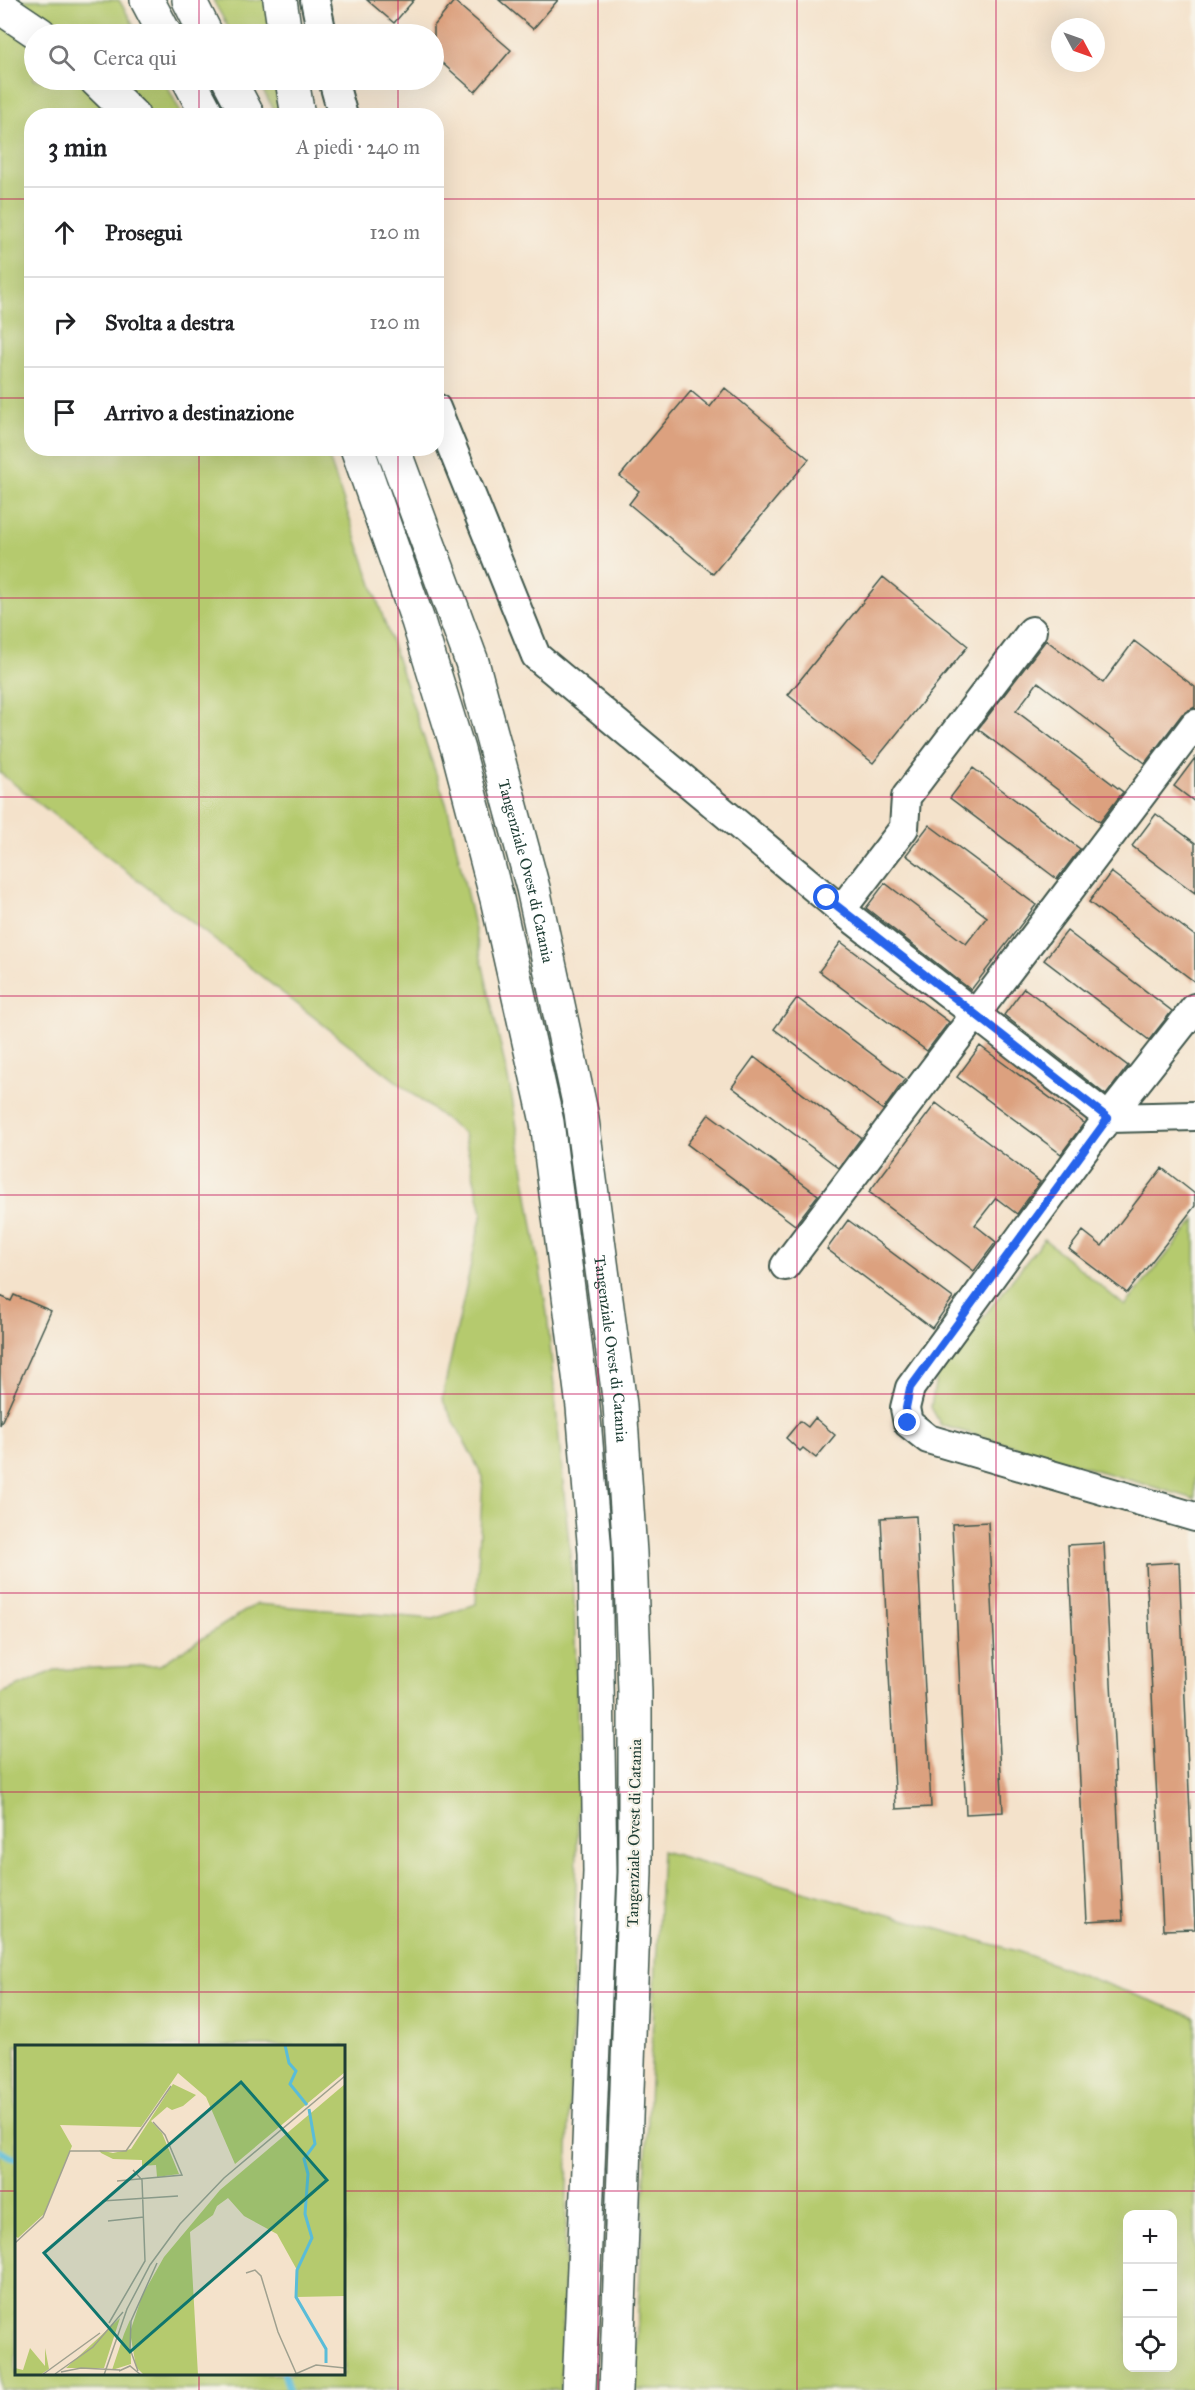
<!DOCTYPE html>
<html lang="it">
<meta charset="utf-8">
<style>
body{margin:0;font-family:"IM FELL Great Primer",serif;background:#f6f6f6;color:#202124}
.controls{position:absolute;right:18px;bottom:18px;display:grid;overflow:hidden;border-radius:12px;box-shadow:0 6px 24px #0002}
.controls button{width:54px;height:54px;display:grid;place-items:center;padding:0;border:0;border-bottom:2px solid #e0e0e0;background:#fff;color:#202124;font:30px sans-serif}
.compass{position:absolute;left:1051px;top:18px;width:54px;height:54px;border-radius:50%;background:#fff;box-shadow:0 6px 24px #0002;rotate:131deg}
.stop{position:absolute;width:18px;height:18px;margin:-14px;border:4px solid #2563eb;border-radius:50%;background:#fff}
.stop.end{background:#2563eb;border-color:#fff;box-shadow:0 2px 6px #0008}
.list{margin:0;padding:0;list-style:none}
h2{display:flex;justify-content:space-between;align-items:center;height:78px;margin:0;padding:0 24px;font-size:26px}
h2 small{font-size:20px;font-weight:400;color:#757577}
.list li{display:grid;grid-template-columns:39px 1fr auto;gap:18px;align-items:center;box-sizing:border-box;height:90px;padding:0 24px;border-top:2px solid #e0e0e0}
.list b{display:block;font-size:22px;white-space:nowrap}
.list em{font-size:20px;font-style:normal;color:#757577}
.icon{flex:none;width:33px;height:33px;fill:none;stroke:currentColor;stroke-width:2;stroke-linecap:round;stroke-linejoin:round}
.map{position:relative;flex:none;width:1195px;height:2390px;overflow:hidden}
.search{position:absolute;background:#fff;box-shadow:0 6px 24px #0002;left:24px;top:24px;width:420px;height:66px;display:flex;align-items:center;gap:15px;box-sizing:border-box;padding:0 21px;border-radius:33px;color:#757577;font-size:22px}
.panel{position:absolute;background:#fff;box-shadow:0 6px 24px #0002;left:24px;top:108px;width:420px;height:348px;border-radius:24px}
.map>svg:first-child{display:block}
</style>
<div class="map">
<svg width="1195" height="2390" viewBox="0 0 1195 2390">
<rect width="100%" height="100%" fill="#f7f3e8"/>
<filter id="ink" filterUnits="userSpaceOnUse"><feTurbulence type="fractalNoise" baseFrequency=".0167" numOctaves="2"/><feDisplacementMap in="SourceGraphic" scale="12" xChannelSelector="R" yChannelSelector="G"/><feConvolveMatrix kernelMatrix="1 2 1 2 8 2 1 2 1" color-interpolation-filters="sRGB"/></filter>
<filter id="wash" filterUnits="userSpaceOnUse"><feTurbulence type="fractalNoise" baseFrequency=".008" numOctaves="4" result="noise"/><feDisplacementMap in="SourceGraphic" scale="24" xChannelSelector="R" yChannelSelector="G"/><feGaussianBlur stdDeviation="1.35" result="paint"/><feColorMatrix in="noise" values="0 0 0 0 0 0 0 0 0 0 0 0 0 0 0 0 0 1.4 0 .05"/><feComposite in="paint" operator="in"/></filter>
<g filter="url(#wash)">
<rect width="100%" height="100%" fill="#f4e2cb"/>
<path fill="#b5ca6e" stroke="#6a8451" stroke-width="1.5" fill-rule="evenodd" d="M3 0H119L139 34H53Z
M213 0H268L273 34H232Z
M0 15 34 39V80H85L123 115 32 116V448L326 449 448 809 512 1097 547 1313 574 1597 579 1783 561 2390H0V1694L55 1670 160 1665 256 1604 434 1619 476 1604 483 1477 442 1399 482 1213 464 1134 0 773ZM16 2046H344V2374H16Z
M107 80H164L182 115H143Z
M257 80H280L285 115H277Z
M1195 1220V1499L941 1425 931 1407 936 1378 1044 1239 1125 1306Z
M662 1851 1020 1952 1195 2017V2390H634ZM1172 2214V2368H1128V2214Z"/>
<g fill="none" stroke-linecap="round" stroke-linejoin="round">
<path stroke="#5abcd8" stroke-width="6" d="M0 2151 16 2159
M284 2374 289 2390"/>
</g>
<g id="blocks">
<path fill="#dca17f" d="M367 0H414L394 23Z
M499 0H558L533 29Z
M454 1 511 50 475 92 434 56V26Z
M725 388 809 459 713 574 629 504 639 491 620 476 691 391 710 407Z
M883 577 968 646 873 763 788 695Z
M1046 640 1103 683 1134 641 1195 687V707L1182 714 1145 763 1038 682 1016 711 1123 792 1100 822 978 729Z
M1195 758V802L1174 786Z
M973 768 1080 849 1057 879 950 798Z
M1156 814 1195 843V893L1132 846Z
M929 825 1036 905 971 990 866 908 885 883 966 944 987 917 906 855Z
M1111 872 1195 936V982L1089 902Z
M1067 931 1172 1011 1149 1040 1044 960Z
M841 942 949 1022 927 1051 819 971Z
M1024 988 1128 1066 1106 1095 1004 1015Z
M797 998 905 1079 883 1110 774 1029Z
M980 1046 1084 1123 1061 1154 957 1077Z
M754 1057 861 1138 839 1168 732 1087Z
M936 1103 1040 1182 1017 1214 996 1198 975 1225 996 1242 974 1271 869 1192Z
M709 1114 818 1195 795 1225 687 1144Z
M1162 1168 1195 1194V1206L1127 1293 1069 1249 1083 1231 1102 1246Z
M848 1220 953 1298 932 1328 827 1249Z
M14 1295 51 1311 0 1425V1296L11 1301Z
M815 1418 835 1435 816 1458 803 1448 800 1451 786 1438 800 1421 808 1427Z
M916 1516 931 1807 896 1809 881 1518Z
M988 1522 1003 1812 966 1814 952 1524Z
M1104 1543 1123 1920 1087 1922 1068 1545Z
M1179 1562 1195 1929 1163 1930 1146 1564Z"/>
</g>
</g>
<g filter="url(#ink)">
<use href="#blocks" fill-opacity="0" stroke="#3f564b" stroke-width="1.5"/>
<g fill="none" stroke-linecap="round" stroke-linejoin="round">
<defs>
<path id="minor" d="M315 0 322 34
M333 80 343 116
M436 408 536 656 841 910 1109 1118 1195 1116
M841 910 904 828 906 797 1032 631
M1195 1008 1098 1131 910 1388 905 1408 908 1423 928 1439 1195 1517
M785 1266 1195 724"/>
<g id="highway">
<path d="M147 0 165 34"/>
<path d="M189 0 206 34"/>
<path d="M280 0 285 34"/>
<path d="M0 7 40 34"/>
<path d="M96 80 133 116"/>
<path d="M189 80 208 116"/>
<path d="M229 80 248 116"/>
<path d="M292 80 298 116"/>
<path d="M357 448 418 621 458 750 497 899 547 1122 583 1407 595 1553 600 1872 579 2390"/>
<path id="s1" d="M393 448 472 662 533 888 581 1112 620 1405 630 1553 635 1692V1872L616 2390"/>
</g>
</defs>
<use href="#minor" stroke="#3f564b" stroke-width="32"/>
<use href="#highway" stroke="#3f564b" stroke-width="36"/>
<use href="#minor" stroke="#fff" stroke-width="28"/>
<use href="#highway" stroke="#fff" stroke-width="33"/>
</g>
</g>
<g fill="none" stroke-linecap="round" stroke-linejoin="round" filter="url(#ink)">
<path stroke="#2563eb" stroke-width="8" d="M827 898 1108 1118 910 1388 906 1408 908 1423"/>
</g>
<path fill="none" stroke="#c2185b" stroke-width="1.5" stroke-opacity="0.55" d="M199 0V34M398 0V34M598 0V2390M797 0V2390M996 0V2390M199 80V116M398 80V116M0 199H32M436 199H1195M0 398H32M436 398H1195M199 448V2046M398 448V2390M0 598H1195M0 797H1195M0 996H1195M0 1195H1195M0 1394H1195M0 1593H1195M0 1792H1195M0 1992H1195M0 2191H16M344 2191H1195M199 2374V2390"/>
<g text-anchor="middle" dominant-baseline="central" stroke-width="4.5" stroke-linejoin="round" paint-order="stroke">
<g font-size="16" fill="#1f3d34" stroke="#f7f3e8">
<text stroke="none"><textPath href="#s1" startOffset="444">Tangenziale Ovest di Catania</textPath></text>
<text stroke="none"><textPath href="#s1" startOffset="930">Tangenziale Ovest di Catania</textPath></text>
<text transform="translate(634 1833) rotate(-89)">Tangenziale Ovest di Catania</text>
</g>
</g>
<g transform="translate(15 2045)">
<rect width="330" height="330" fill="#f4e2cb"/>
<path d="M330 0V27L220 119 191 52 163 28 126 82 45 80 57 101 29 169 3 193 0 191V1ZM158 39 181 50 168 61 157 65 152 62 136 76 147 88 164 129 142 132 141 120 127 121V115L98 114 86 108 84 105 98 108 116 104ZM330 39V251L281 252 282 225 262 189 229 171 213 153 202 161 198 170 175 187 183 330H129L121 322 115 287 127 251 149 212 205 145ZM105 273 89 323H51ZM115 275 116 319 97 325 109 289ZM15 303 30 321V303L34 324 25 330H0V323L8 325Z" fill="#b5ca6e"/>
<path fill="none" stroke="#5abcd8" stroke-width="3" d="M270 0 274 18 281 26 275 39 292 60M294 64 300 99 289 114 293 129 290 169 297 193 282 225 281 252 311 304V318"/>
<path fill="none" stroke="#9fa08f" stroke-width="1.5" d="M102 136 167 130 150 90 138 77M87 156 163 151M93 176 129 172M0 198 28 172 55 106H111L156 41M231 228 240 225 246 231 263 287 281 328M94 278 130 216 127 135 118 125M104 326 115 321 126 330M123 326 115 304 116 276 142 218M46 327 66 323 105 325M40 329 78 302 108 267M27 330 85 288M89 330 112 264 135 220 165 179 209 133 330 31M278 330 301 320 330 323"/>
<path fill="#0f766e" fill-opacity="0.15" stroke="#0f766e" stroke-width="3" d="M226 37 312 135 115 307 29 208Z"/>
<rect width="330" height="330" fill="none" stroke="#1f3d34" stroke-width="3"/>
</g>
</svg>
<div class="controls">
<button>+</button>
<button>−</button>
<button><svg class="icon" aria-label="locate" viewBox="0 0 24 24"><circle cx="12" cy="12" r="6"/><path d="M12 2v4M12 18v4M2 12h4M18 12h4"/></svg></button>
</div>
<svg class="compass" viewBox="-18 -18 36 36"><path d="M0-13l5 13h-10z" fill="#e53935"/><path d="M0 13l5-13h-10z" fill="#757577"/></svg>
<div class="stop" style="left:827px;top:898px"></div>
<div class="stop end" style="left:908px;top:1423px"></div>
<div class="search"><svg class="icon" aria-label="search" viewBox="0 0 24 24"><circle cx="10" cy="10" r="6"/><path d="M15 15l6 6"/></svg>Cerca qui</div>
<section class="panel">
<h2>3 min<small>A piedi · 240 m</small></h2>
<ul class="list">
<li><svg class="icon" aria-label="ahead" viewBox="0 0 24 24"><path d="M12 20V5M6 11l6-6 6 6"/></svg><div><b>Prosegui</b></div><em>120 m</em></li>
<li><svg class="icon" aria-label="right" viewBox="0 0 24 24"><path d="M7 20v-9h11M14 6l5 5-5 5"/></svg><div><b>Svolta a destra</b></div><em>120 m</em></li>
<li><svg class="icon" aria-label="arrive" viewBox="0 0 24 24"><path d="M6 21V4h12l-3 4 3 4H6"/></svg><div><b>Arrivo a destinazione</b></div></li>
</ul>
</section>
</div>
